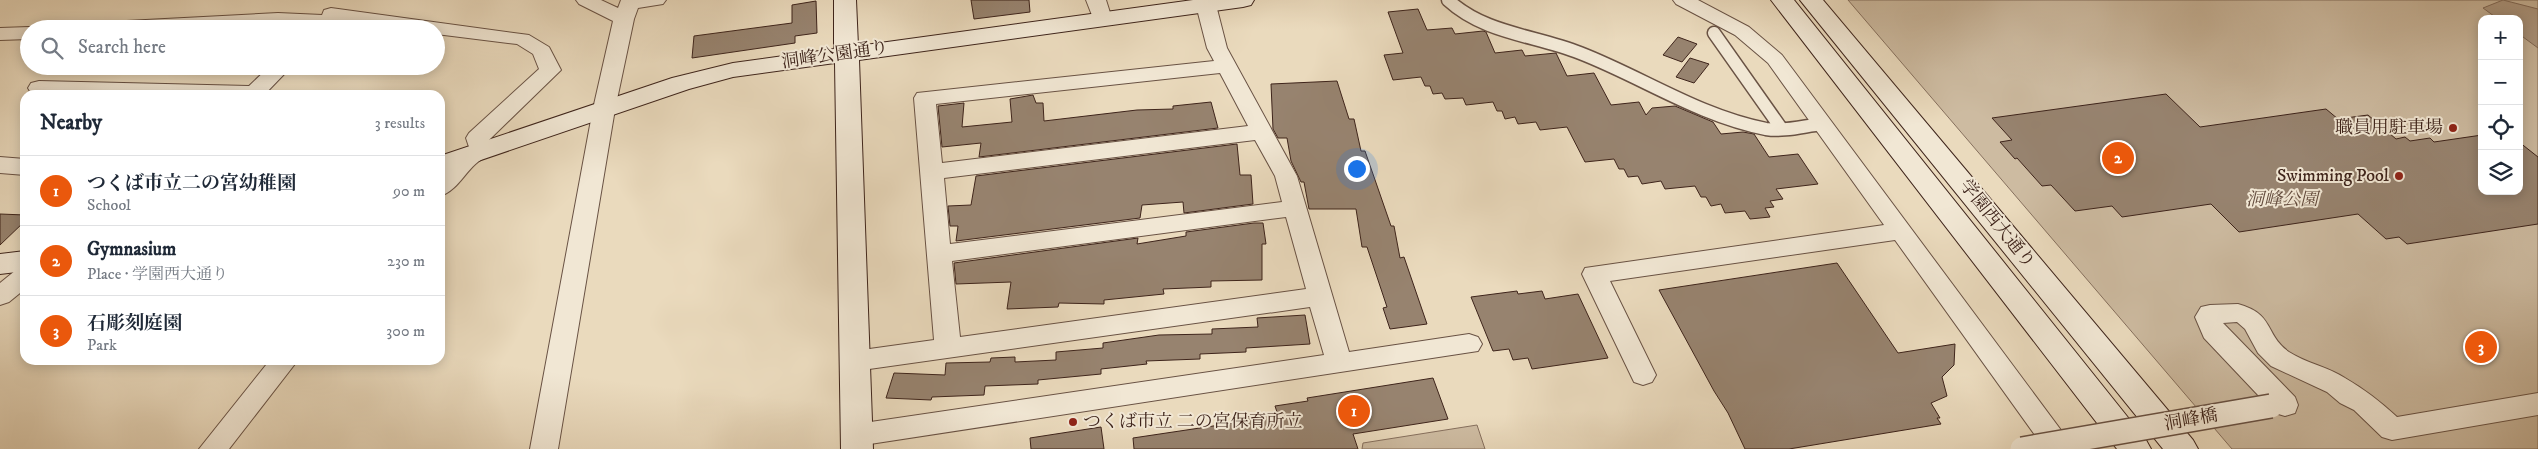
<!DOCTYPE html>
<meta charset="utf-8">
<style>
body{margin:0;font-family:"IM FELL DW Pica","Noto Serif JP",serif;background:#f2f2f3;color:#1f2937}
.controls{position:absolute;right:15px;top:15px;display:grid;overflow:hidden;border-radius:10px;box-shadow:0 2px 12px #0003}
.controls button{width:45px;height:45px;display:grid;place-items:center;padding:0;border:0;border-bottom:1px solid #e0e1e3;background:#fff;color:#1f2937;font:25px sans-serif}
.you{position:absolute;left:1356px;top:168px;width:18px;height:18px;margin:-12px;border:4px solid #fff;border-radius:50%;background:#1a73e8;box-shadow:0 0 0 8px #1a73e833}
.badge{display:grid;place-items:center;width:32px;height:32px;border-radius:50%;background:#ea580c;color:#fff;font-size:16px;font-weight:700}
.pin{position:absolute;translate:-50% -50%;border:2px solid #fff;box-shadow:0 1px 5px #0006}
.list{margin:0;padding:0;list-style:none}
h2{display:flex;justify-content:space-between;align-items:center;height:65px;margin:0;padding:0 20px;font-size:21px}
h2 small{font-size:16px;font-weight:400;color:#747a83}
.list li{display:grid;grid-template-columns:32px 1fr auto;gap:15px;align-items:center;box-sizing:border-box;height:70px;padding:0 20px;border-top:1px solid #e0e1e3}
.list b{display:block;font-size:19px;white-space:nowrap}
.list p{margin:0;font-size:16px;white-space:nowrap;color:#747a83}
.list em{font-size:16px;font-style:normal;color:#747a83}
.icon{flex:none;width:28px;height:28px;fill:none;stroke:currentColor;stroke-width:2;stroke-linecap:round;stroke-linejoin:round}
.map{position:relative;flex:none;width:2538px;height:449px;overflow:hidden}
.search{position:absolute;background:#fff;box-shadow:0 2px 12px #0003;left:20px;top:20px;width:425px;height:55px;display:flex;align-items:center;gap:12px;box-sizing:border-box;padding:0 18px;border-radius:28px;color:#747a83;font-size:19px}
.panel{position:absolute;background:#fff;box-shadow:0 2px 12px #0003;left:20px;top:90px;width:425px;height:275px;border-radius:15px}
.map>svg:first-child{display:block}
</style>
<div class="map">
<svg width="2538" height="449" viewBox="0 0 2538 449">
<rect width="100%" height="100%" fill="#eadabd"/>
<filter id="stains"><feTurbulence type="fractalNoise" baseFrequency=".004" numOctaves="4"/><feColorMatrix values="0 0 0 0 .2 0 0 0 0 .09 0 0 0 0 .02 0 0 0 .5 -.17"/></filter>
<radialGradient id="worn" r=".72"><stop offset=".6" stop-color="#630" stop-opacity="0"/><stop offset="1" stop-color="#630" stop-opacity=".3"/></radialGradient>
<path fill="#cdbba1" stroke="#86705e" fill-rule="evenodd" d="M1848 0H2538V449H2232ZM2482 19H2519V191H2482Z
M1477 425 1485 449H1362L1363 443Z"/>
<path fill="#b09c86" stroke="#826c5b" d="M2503 0 2538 9V48L2519 34V19H2498L2483 8Z"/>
<path fill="#97836f" stroke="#3e241b" d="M971 0H1029L1030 12 974 19Z
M816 1 817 33 795 36V43L692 58 694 36 792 23V5Z
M1418 9 1427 30 1452 28 1455 34 1483 31 1486 32 1495 53 1522 50 1525 56 1556 53 1567 76 1594 73 1611 105 1639 102 1646 115 1652 108 1675 106 1713 122 1721 134 1743 132 1754 134 1769 157 1798 154 1818 184 1776 189 1783 199 1770 201 1774 207 1765 208 1770 217 1750 219 1745 211 1725 213 1721 204 1711 206 1706 197H1701L1695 186 1665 189 1661 181 1642 184 1638 176 1628 177 1624 169H1619L1614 159 1585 162 1567 127 1540 130 1536 122 1518 124 1515 117 1505 119 1502 111H1497L1493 102 1466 105 1463 98 1445 99 1442 93 1433 94 1430 86H1425L1421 77 1393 80 1384 55 1403 53 1388 12Z
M1678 37 1697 44 1682 62 1663 55Z
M1690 58 1709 64 1694 83 1676 77Z
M1337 81 1349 119H1354L1361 151H1365L1391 226H1394L1400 258 1404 257 1427 324 1390 329 1383 308 1387 307 1367 247H1362L1356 209H1309L1304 182H1301L1291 161 1287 138H1278L1273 129 1271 84Z
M2166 94 2200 127 2326 109 2338 119 2368 115 2396 139 2405 137 2410 141 2430 138 2434 142 2482 135V191H2519V142L2538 157V224L2407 244 2399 237 2386 239 2358 214 2239 232 2211 204 2122 217 2112 206 2075 211 2051 185 2042 186 2017 158 2015 159 2000 142 2012 140 1992 118Z
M1033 95 1036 103H1043L1044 121 1137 110 1173 109V106L1211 102 1218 128 979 157 981 143 942 147 938 106 964 103 962 127 1012 122 1010 99Z
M1237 144 1240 175H1251L1253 204 1184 213 1183 202 1142 205 1140 218 956 241 958 226H950L948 206 971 205 976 176Z
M0 214 25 215V221L0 245Z
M1254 223H1263L1266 244H1262V280L1211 281V287L1163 289 1164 294 1104 300V304L1059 303 1058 307 1007 309 1011 282 956 284 954 263 1138 238 1137 244 1186 236V232Z
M1837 263 1898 353 1955 344 1954 365 1942 377 1947 396 1931 403 1940 418H1937L1941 424 1789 449H1745L1728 413 1714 391 1659 290Z
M1517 291 1518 294 1542 291 1545 299 1578 294 1608 358 1532 369 1528 358 1513 360 1509 349 1493 351 1471 297Z
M1305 315 1310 344 1246 348V352L1200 354V359L1146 361 1147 364 1101 369V374L1038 380V384L985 386 984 395 932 397 931 400 886 398 894 373 945 375 946 363 990 362 991 358 1015 357V362L1056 360V352L1103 348V343L1159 335 1212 334V329L1258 327 1257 318Z
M1433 378 1448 419 1353 434 1358 449H1134L1133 438 1240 422 1239 418 1277 412 1275 406 1308 401 1307 398Z
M1101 427 1104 449H1031L1030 438Z"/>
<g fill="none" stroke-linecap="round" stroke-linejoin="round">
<defs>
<path id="lane" d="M1448 0C1485 34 1535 35 1580 53 1642 77 1699 116 1766 129 1784 132 1804 126 1822 124
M1714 33 1781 128"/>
<path id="street" d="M576 0H601L618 8 621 0H666L663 4 638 8 634 19 615 109 558 449H530L593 109 613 21 579 4Z
M1086 0H1106L1112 19 1109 23H1095Z
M1202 0 1213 1 1216 5 1227 48 1297 176 1349 352 1469 334 1478 337 1482 344 1478 351 857 446 847 443 843 435 847 427 857 424 1324 355 1310 307 855 371 846 368 842 361 846 354 855 351 934 340 914 98 917 93 1214 61 1207 48 1196 5ZM1220 73 1248 126 942 163 936 104ZM1255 140 1275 176 1282 202 950 244 944 178ZM1286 217 1306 289 960 337 952 261Z
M1673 0H1698L1749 27 1782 55 2075 449H2045L1895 240 1610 281 1656 375 1652 382 1643 385 1634 382 1582 274 1585 268 1884 225 1768 63 1735 35 1676 4Z
M331 8 529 35 549 47 561 70 489 140 492 151 489 156C468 162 461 190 440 196V174L463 149 469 147 466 138 469 133 539 69 533 54 517 44 436 34V29H397L335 20 332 25 325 27 278 25 208 29H78L81 25 88 23 278 13 322 15 324 10Z
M29 27 36 29H29V39L0 40V28Z
M270 66H292L264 95H39L31 93 28 88 31 83 39 81 249 86Z
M0 157 25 159V175L0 173Z
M25 267V289L9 302 0 305V283L16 270Z
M2238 304C2275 314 2264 334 2289 352 2306 363 2328 367 2345 378 2364 389 2381 402 2397 417L2538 393V415L2392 440 2382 437 2354 410 2340 403 2327 392 2271 366 2258 353 2245 329 2237 322 2223 323 2295 397 2298 405 2295 413 2285 416 2275 413 2204 338 2195 317 2201 307 2210 305Z
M270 360H298L229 449H199Z"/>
<path id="secondary" d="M834 0H856L858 46 1193 0H1254L1251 5 1243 7 859 60 873 449H841L835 63 733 77 689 89 440 174V156L672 78 733 63 834 49Z
M1771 0H1794L2146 440 2151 449H2117Z
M1800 0H1823L2193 440 2198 449H2163Z
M25 251V271L0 274V254Z"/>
</defs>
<use href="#lane" stroke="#695244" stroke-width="15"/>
<use href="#street" stroke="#695244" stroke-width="2"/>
<use href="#secondary" stroke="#3e241b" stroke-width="2"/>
<use href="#lane" stroke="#f1e7d4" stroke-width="12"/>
<use href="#street" fill="#f1e7d4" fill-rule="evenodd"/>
<use href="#secondary" fill="#f1e7d4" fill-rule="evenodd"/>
<defs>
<path id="street-bridge" d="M2022 449 2271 406"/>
</defs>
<use href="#street-bridge" stroke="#695244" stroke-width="26" stroke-linecap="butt"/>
<use href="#street-bridge" stroke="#f1e7d4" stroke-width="23"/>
</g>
<g fill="#8f2418" stroke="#f1e7d4" stroke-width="2">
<circle cx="2453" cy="128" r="5"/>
<circle cx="2399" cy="176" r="5"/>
<circle cx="1073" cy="422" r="5"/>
</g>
<g text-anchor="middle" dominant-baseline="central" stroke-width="4" stroke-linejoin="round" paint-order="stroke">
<g font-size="18" fill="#3e241b" stroke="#f1e7d4">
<text transform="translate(835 55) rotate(-8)">洞峰公園通り</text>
<text transform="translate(1997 224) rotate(51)">学園西大通り</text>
<text transform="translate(2191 420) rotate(-10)">洞峰橋</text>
</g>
<g font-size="18" fill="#3e241b" stroke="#f1e7d4" text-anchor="end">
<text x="2443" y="128">職員用駐車場</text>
<text x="2389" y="176">Swimming Pool</text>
<text x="1083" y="422" text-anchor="start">つくば市立 二の宮保育所立</text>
</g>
<g font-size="18" font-style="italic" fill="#624a3c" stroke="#f1e7d4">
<text x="2282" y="200">洞峰公園</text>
</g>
</g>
<rect width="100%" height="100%" filter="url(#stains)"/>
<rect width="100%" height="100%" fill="url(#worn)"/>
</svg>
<div class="controls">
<button>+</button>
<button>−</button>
<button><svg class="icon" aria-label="locate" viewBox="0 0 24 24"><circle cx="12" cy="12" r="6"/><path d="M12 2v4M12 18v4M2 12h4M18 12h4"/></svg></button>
<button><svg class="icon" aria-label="layers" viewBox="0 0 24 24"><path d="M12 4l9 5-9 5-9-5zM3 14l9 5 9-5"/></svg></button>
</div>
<div class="you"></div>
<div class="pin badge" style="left:1354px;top:411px">1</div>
<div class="pin badge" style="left:2118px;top:158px">2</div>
<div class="pin badge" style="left:2481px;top:347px">3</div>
<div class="search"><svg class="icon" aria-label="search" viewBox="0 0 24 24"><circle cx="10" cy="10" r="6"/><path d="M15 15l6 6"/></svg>Search here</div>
<section class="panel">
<h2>Nearby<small>3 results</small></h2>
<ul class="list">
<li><span class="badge">1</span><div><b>つくば市立二の宮幼稚園</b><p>School</p></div><em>90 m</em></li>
<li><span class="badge">2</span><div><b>Gymnasium</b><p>Place · 学園西大通り</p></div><em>230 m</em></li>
<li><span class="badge">3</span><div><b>石彫刻庭園</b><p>Park</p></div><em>300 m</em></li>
</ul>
</section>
</div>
